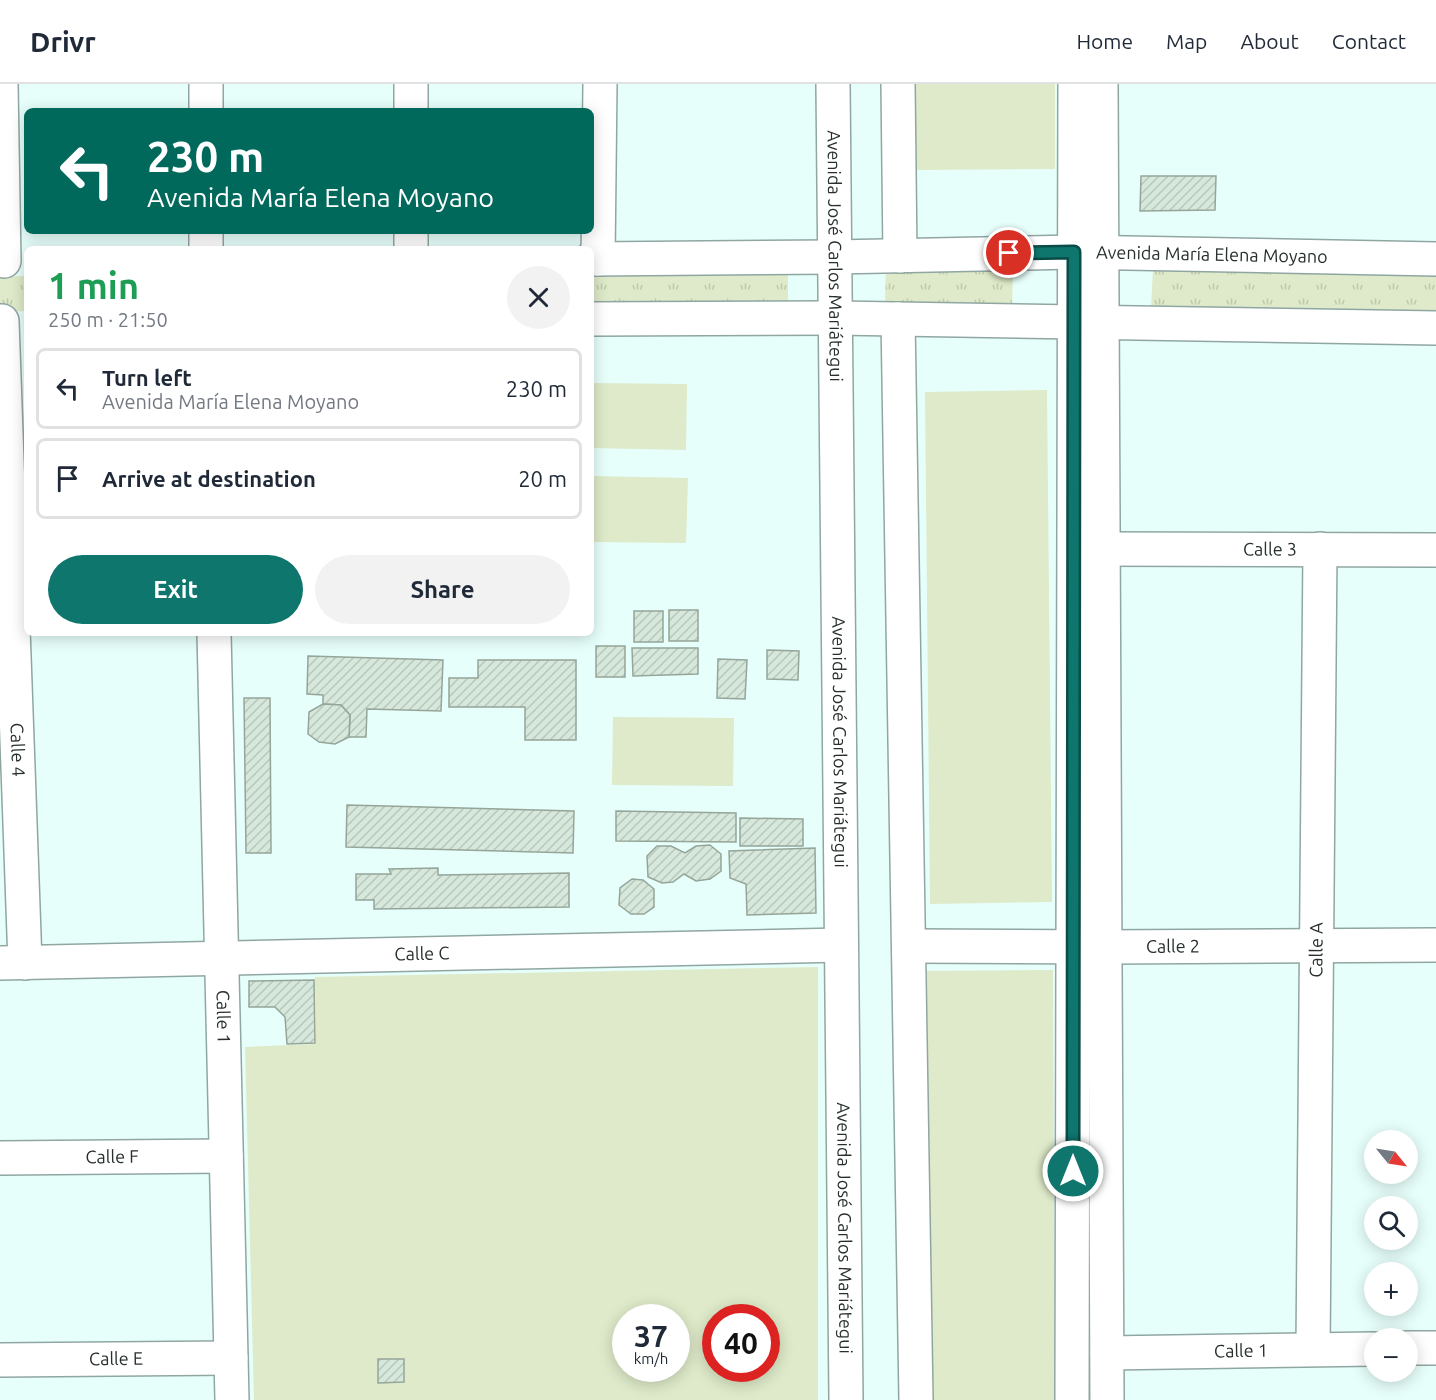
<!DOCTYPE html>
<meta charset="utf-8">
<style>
:root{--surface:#fff;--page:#f2f2f3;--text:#1f2937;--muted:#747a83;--line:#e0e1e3;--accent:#0f766e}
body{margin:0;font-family:Ubuntu,sans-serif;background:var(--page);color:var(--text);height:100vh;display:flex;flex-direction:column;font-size:22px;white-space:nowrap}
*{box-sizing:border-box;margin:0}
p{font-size:20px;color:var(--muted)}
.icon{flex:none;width:33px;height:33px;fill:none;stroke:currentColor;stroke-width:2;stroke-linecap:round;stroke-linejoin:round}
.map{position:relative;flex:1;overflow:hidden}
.drawer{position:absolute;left:24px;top:162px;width:570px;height:390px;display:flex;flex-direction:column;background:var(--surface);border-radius:9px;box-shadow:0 3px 15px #0003}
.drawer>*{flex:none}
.banner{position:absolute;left:24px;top:24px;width:570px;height:126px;border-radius:9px;box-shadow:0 3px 15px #0003;background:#00695c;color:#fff;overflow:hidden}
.needle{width:39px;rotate:120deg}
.tools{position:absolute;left:1364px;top:1046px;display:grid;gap:12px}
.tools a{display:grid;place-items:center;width:54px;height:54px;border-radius:50%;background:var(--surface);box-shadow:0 3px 15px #0003;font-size:30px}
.speed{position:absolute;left:612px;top:1220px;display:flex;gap:12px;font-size:30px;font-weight:700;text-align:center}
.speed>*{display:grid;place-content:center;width:78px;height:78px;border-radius:50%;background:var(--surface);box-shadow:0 3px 15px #0003;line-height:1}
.speed small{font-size:15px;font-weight:400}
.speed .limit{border:9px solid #d22;background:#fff;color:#111}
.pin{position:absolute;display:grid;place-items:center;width:51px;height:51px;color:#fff;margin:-26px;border:3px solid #fff;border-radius:50%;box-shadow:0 2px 6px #0007}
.me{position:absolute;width:66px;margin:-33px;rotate:0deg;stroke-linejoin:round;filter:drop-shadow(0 0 4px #0008)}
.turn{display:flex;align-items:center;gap:21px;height:126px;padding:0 24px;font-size:27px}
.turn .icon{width:78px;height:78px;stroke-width:2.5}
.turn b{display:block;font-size:42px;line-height:51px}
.round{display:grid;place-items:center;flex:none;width:63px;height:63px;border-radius:32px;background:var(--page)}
.headline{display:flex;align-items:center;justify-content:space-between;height:102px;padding:0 24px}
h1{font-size:36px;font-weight:700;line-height:45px;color:#1e9e55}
.primary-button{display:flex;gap:12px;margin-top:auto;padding:12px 24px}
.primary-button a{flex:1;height:69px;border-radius:36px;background:var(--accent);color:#fff;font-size:24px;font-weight:700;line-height:69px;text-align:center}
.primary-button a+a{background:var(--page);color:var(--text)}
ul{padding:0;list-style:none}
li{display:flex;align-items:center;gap:18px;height:81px;margin:0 12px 9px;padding:0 12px;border:3px solid var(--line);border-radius:9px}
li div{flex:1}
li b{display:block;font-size:22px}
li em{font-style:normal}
header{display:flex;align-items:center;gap:36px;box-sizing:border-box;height:84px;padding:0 30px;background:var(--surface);border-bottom:2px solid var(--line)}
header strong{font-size:28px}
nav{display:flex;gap:33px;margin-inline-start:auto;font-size:21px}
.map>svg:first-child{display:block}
</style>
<header>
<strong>Drivr</strong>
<nav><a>Home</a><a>Map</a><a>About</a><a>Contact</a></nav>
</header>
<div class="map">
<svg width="1436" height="1316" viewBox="0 0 1436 1316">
<defs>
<pattern id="grass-tufts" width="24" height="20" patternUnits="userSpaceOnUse" patternTransform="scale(1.5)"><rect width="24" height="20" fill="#deeac9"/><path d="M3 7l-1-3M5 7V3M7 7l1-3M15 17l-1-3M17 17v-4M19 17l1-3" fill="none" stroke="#bec9ad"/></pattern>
<pattern id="building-hatch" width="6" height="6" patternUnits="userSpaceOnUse" patternTransform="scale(1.5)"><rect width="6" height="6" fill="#d6e8db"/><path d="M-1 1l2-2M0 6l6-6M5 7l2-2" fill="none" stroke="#b8c7bc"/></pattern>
</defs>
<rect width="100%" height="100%" fill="#e7fffb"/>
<!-- grass -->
<g fill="url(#grass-tufts)">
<polygon points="886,181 1013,183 1012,223 885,222"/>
<polygon points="788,184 788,220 591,221 591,186"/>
<polygon points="1153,184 1436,187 1436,227 1151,225"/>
<polygon points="0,192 27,192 27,227 0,228"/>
</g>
<!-- green -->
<g fill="#deeac9" fill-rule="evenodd">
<polygon points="912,0 1055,0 1055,85 912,86"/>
<polygon points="591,299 687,300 686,366 591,364"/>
<polygon points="1047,306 1052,818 930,820 925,308"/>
<polygon points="591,392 688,394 686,459 591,458"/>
<polygon points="613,633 734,634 733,702 612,701"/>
<path d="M818,883V1316H254L245,963L316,960L315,893ZM626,1233H676V1284H626ZM716,1233H766V1284H716Z"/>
<polygon points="1053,886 1055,1316 922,1316 920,887"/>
</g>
<!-- building -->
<g fill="url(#building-hatch)" stroke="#95a599" stroke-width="1.5">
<polygon points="1141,92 1216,92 1215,126 1140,127"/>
<rect x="669" y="526" width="29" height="31"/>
<rect x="634" y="527" width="29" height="31"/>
<rect x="596" y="562" width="29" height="31"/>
<polygon points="632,564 698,564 698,590 633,592"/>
<polygon points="767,566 799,567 798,596 767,595"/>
<polygon points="308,572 443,576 441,627 367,625 366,653 349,653 350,631 341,621 323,620 323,611 307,610"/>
<polygon points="718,575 747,576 745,615 717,614"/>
<polygon points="478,576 576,576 576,656 525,656 525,623 449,623 449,594 478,594"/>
<polygon points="244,614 270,614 271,769 246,769"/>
<polygon points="323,620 341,621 350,631 349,653 335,660 319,658 308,650 309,628"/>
<polygon points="347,721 574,727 573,769 346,763"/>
<polygon points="616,727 736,729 736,758 616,757"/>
<polygon points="740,734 803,735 803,762 740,762"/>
<polygon points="710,761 721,770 721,787 710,795 696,797 684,790 673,798 662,799 648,793 647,772 657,762 671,762 685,769 696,762"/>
<polygon points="815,764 816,829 747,831 746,800 730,794 729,767"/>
<polygon points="438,784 438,791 569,789 569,823 374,825 374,816 356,816 356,790 391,790 389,785"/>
<polygon points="632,795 643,796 654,805 654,823 644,830 631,830 619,821 620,804"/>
<polygon points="314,896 315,959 287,960 285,933 275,923 249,923 249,897"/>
<polygon points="378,1275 404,1275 404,1298 378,1299"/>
</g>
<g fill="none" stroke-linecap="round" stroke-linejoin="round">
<defs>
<g id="minor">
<polyline points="1,0 4,177"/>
<polyline points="411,0 411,27"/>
<path id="s1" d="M833,0L846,1316"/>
<polyline points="898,0 900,172"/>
<polyline points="1101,0 1107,1316"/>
<polyline points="206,27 206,0"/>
<polyline points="206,165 206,147"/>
<polyline points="411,165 411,147"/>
<path id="s2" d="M591,175L835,173L1074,168L1436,175"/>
<polyline points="598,175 600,0"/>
<polyline points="591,235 836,234 1436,244"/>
<polyline points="898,235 916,1316"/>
<path id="s3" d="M2,237L25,879"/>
<path id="s4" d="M1104,465L1436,466"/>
<path id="s5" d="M214,549L232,1316"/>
<path id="s6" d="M909,862L1105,863L1436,861"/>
<path id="s7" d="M0,879L841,861"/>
<path id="s8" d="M0,1074L226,1072"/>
<polyline points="1407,1264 1436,1264"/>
<path id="s9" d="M1313,1265L1320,465"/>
<path id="s10" d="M1107,1269L1374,1265"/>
<path id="s11" d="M0,1276L231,1274"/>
<polyline points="1072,1316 1075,0"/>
</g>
</defs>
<!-- minor casing -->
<use href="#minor" stroke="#90a6a2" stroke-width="36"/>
<!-- minor -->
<use href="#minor" stroke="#fff" stroke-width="33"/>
</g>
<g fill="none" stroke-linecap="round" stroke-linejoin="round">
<defs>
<polyline id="route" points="1009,169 1074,168 1073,1087"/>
</defs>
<!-- route casing -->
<use href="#route" stroke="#0a4d48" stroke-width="15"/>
<!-- route -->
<use href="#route" stroke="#0f766e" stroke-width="10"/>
</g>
<g text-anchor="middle" stroke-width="6" stroke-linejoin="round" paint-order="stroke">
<!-- street labels -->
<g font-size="18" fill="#27302e" stroke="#e7fffb">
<text dy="6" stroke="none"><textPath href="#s2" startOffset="621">Avenida María Elena Moyano</textPath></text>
<text dy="6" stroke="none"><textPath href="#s1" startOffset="172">Avenida José Carlos Mariátegui</textPath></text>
<text dy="6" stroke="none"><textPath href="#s4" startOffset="166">Calle 3</textPath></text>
<text dy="6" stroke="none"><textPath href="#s1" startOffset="658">Avenida José Carlos Mariátegui</textPath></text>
<text dy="6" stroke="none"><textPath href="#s3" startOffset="429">Calle 4</textPath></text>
<text dy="6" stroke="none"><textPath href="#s6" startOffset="264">Calle 2</textPath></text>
<text dy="6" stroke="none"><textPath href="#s9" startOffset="399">Calle A</textPath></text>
<text dy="6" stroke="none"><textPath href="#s7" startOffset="422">Calle C</textPath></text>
<text dy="6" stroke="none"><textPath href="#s5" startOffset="384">Calle 1</textPath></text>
<text dy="6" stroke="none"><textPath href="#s8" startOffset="112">Calle F</textPath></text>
<text dy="6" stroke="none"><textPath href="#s1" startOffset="1144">Avenida José Carlos Mariátegui</textPath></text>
<text dy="6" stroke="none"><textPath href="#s10" startOffset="134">Calle 1</textPath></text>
<text dy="6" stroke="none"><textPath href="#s11" startOffset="116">Calle E</textPath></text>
</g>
</g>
</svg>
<div class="tools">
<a><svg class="needle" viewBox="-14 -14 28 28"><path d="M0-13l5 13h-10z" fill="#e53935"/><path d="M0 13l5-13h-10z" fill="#747a83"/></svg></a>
<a><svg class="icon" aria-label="search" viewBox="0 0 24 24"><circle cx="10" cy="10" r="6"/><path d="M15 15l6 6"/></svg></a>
<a>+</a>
<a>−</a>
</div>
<div class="speed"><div>37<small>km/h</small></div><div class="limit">40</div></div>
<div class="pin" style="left:1009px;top:169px;background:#d93025"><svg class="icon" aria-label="arrive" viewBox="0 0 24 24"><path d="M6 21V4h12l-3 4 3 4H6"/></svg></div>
<svg class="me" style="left:1073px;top:1087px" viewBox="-20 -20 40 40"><circle r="17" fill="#0f766e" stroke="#fff" stroke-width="3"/><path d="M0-11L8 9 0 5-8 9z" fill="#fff"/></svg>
<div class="banner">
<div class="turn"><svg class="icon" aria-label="left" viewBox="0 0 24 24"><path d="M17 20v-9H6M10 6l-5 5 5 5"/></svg><div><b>230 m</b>Avenida María Elena Moyano</div></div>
</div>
<section class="drawer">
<div class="headline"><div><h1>1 min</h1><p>250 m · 21:50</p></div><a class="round"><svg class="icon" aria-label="close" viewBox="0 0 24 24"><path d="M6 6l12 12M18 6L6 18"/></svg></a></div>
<ul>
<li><svg class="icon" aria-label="left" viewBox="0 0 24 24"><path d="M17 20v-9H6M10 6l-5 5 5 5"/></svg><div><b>Turn left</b><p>Avenida María Elena Moyano</p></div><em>230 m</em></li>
<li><svg class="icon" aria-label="arrive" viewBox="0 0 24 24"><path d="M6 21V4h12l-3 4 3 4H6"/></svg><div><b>Arrive at destination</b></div><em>20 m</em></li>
</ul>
<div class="primary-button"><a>Exit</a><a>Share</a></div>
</section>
</div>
